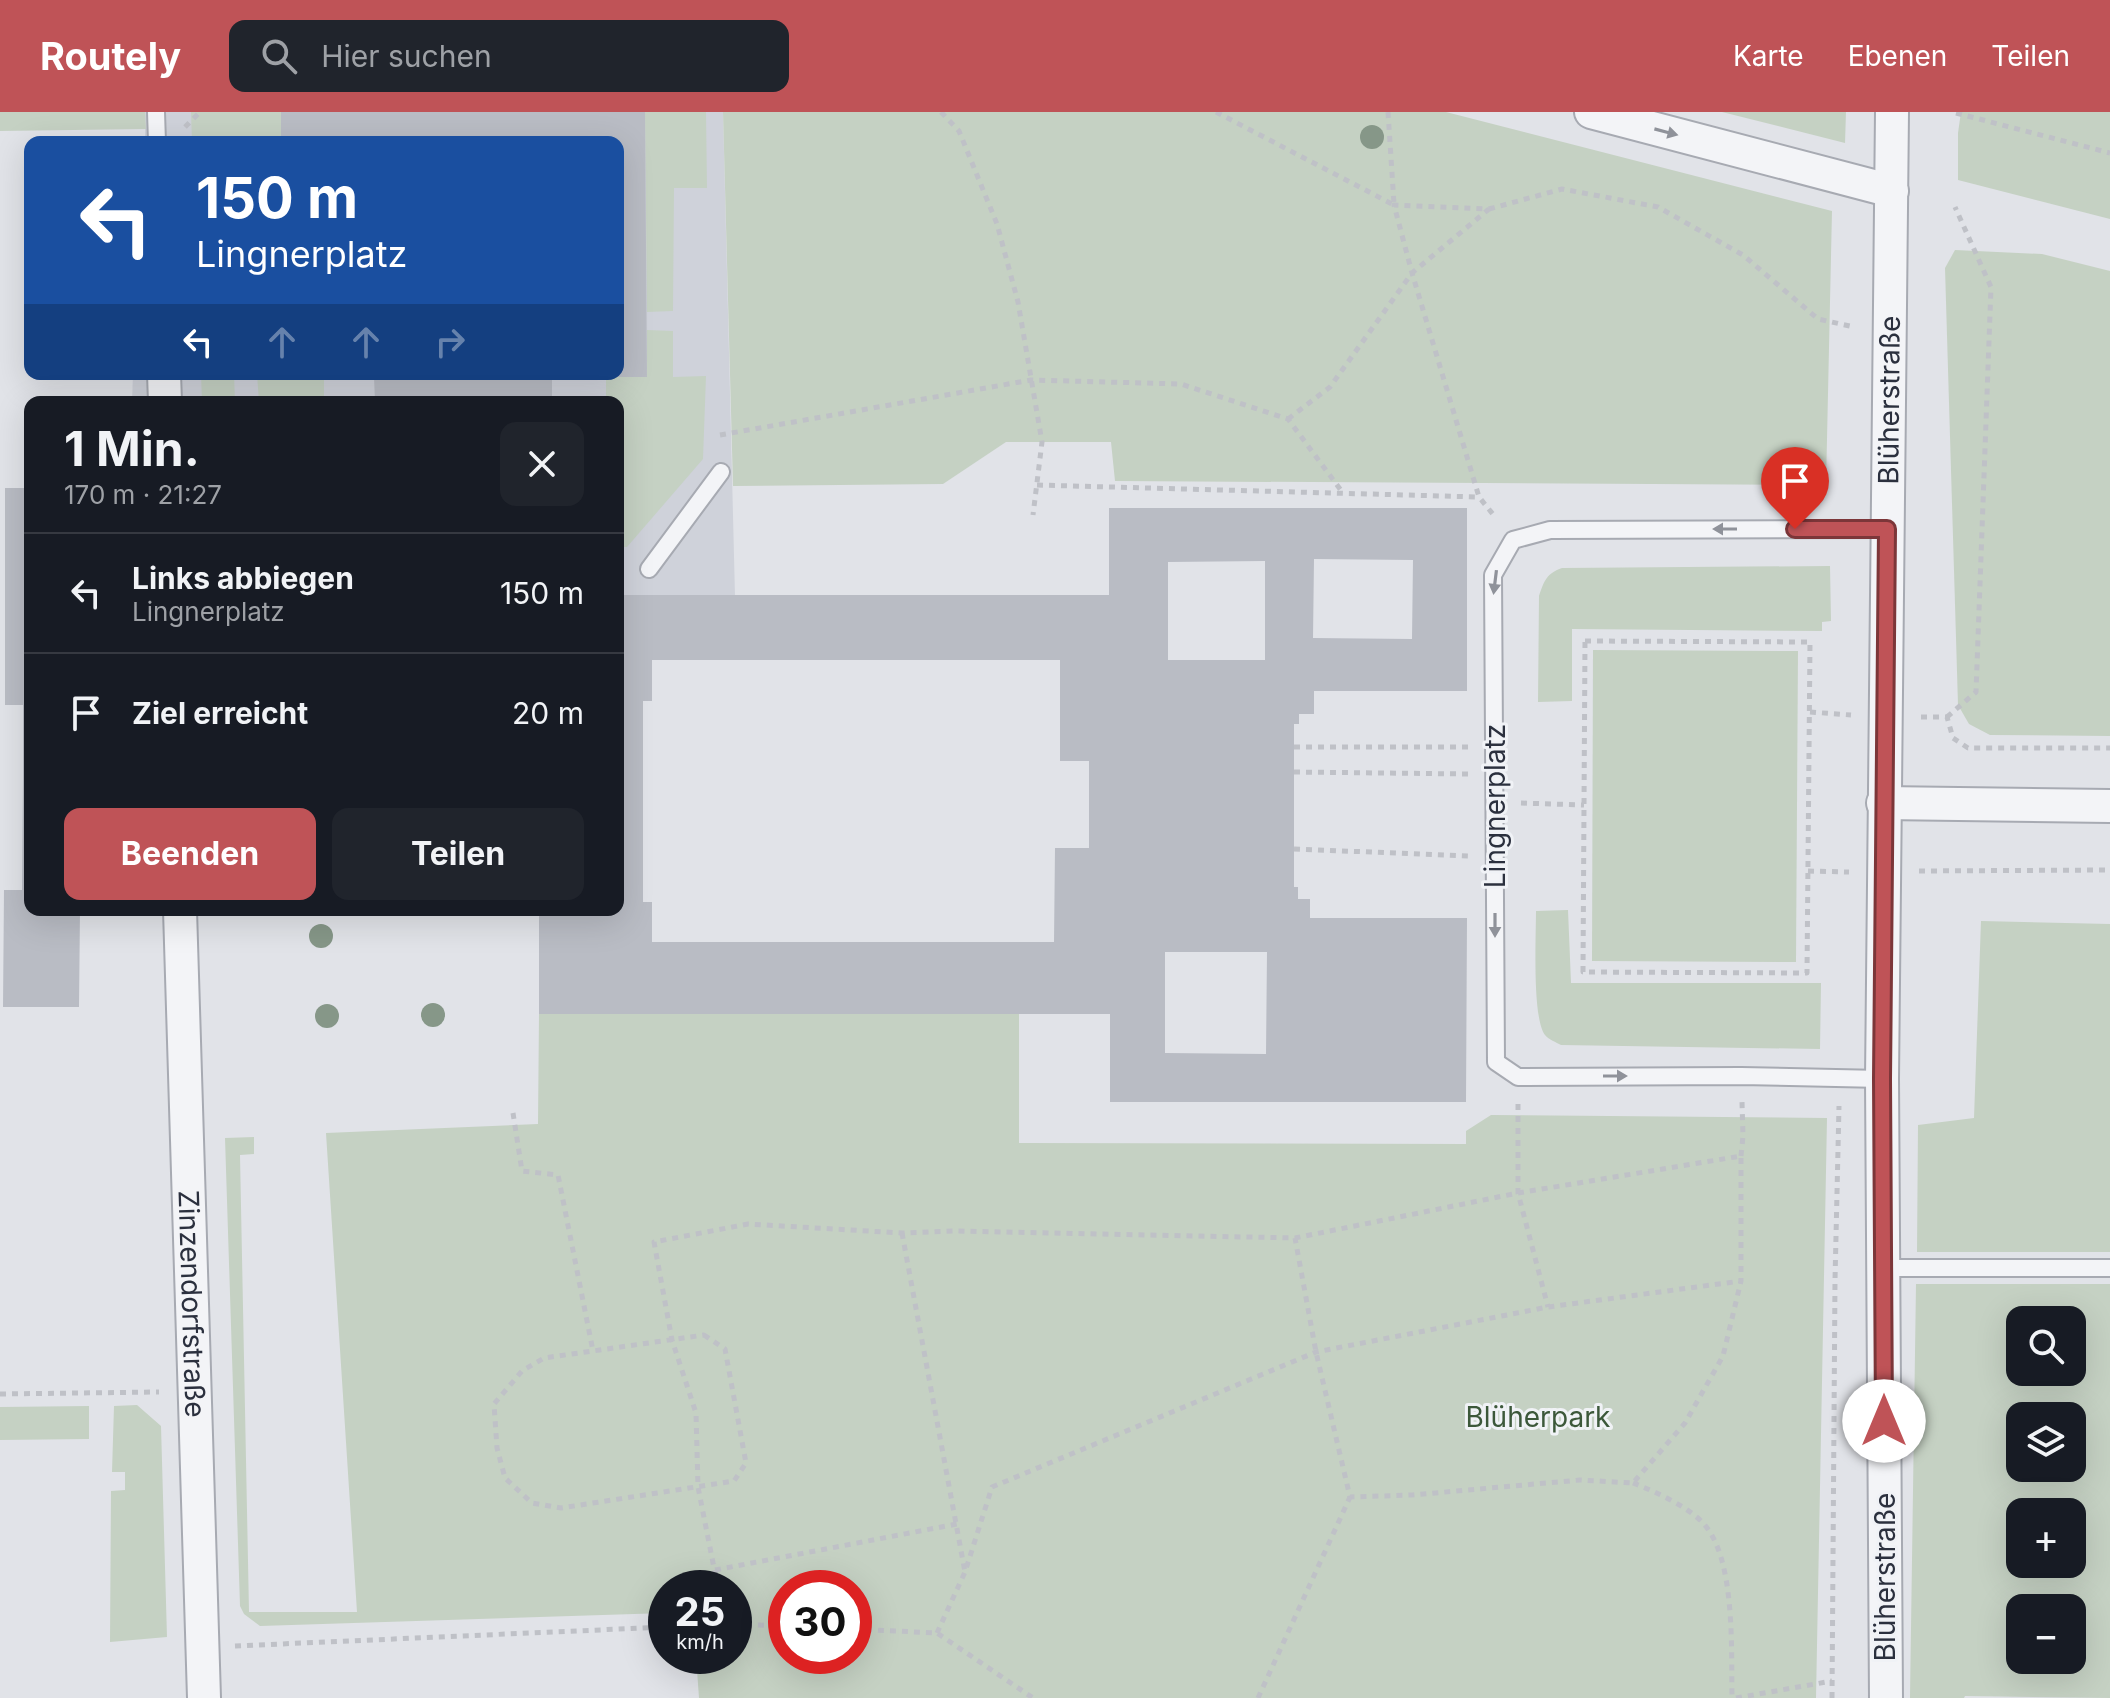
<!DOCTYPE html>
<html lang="de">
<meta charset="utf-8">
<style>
:root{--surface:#171b24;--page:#20242c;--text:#f1f3f6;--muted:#9ea1a6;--line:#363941;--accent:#bf5357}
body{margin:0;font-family:Inter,sans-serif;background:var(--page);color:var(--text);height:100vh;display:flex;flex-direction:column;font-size:30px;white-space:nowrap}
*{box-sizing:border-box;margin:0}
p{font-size:26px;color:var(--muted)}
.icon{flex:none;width:44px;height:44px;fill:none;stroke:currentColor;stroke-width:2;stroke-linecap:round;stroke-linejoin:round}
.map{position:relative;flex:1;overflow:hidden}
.sheet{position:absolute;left:24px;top:284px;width:600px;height:520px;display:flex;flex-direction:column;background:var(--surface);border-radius:16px;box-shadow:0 8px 32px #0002}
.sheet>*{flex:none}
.hud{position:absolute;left:24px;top:24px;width:600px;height:244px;border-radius:16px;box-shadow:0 8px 32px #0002;background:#1a4fa0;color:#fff;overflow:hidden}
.controls{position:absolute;left:2006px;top:1194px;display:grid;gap:16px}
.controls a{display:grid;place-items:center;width:80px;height:80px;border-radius:16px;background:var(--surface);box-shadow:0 8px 32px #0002;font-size:40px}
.speed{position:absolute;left:648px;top:1458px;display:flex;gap:16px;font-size:40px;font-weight:700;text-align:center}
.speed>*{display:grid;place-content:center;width:104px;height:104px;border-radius:50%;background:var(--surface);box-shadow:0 8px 32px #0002;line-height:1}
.speed small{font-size:20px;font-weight:400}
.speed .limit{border:12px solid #d22;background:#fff;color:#111}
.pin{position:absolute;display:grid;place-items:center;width:68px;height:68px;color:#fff;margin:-82px -34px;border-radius:50% 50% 50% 0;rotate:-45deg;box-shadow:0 0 8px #0007}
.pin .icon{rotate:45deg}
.me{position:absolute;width:88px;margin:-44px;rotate:0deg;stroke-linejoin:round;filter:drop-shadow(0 0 6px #0008)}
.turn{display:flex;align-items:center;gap:28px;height:168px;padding:0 40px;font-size:36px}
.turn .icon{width:104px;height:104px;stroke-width:2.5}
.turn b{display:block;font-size:56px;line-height:68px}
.lanes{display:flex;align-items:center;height:76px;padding:0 40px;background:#0003;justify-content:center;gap:40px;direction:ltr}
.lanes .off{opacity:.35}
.round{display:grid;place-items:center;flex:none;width:84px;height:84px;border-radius:16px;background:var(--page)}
.summary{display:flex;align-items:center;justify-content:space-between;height:136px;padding:0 40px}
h1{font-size:48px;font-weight:700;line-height:60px}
.cta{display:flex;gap:16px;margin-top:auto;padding:16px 40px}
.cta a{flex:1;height:92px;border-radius:16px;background:var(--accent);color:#fff;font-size:32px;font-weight:700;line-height:92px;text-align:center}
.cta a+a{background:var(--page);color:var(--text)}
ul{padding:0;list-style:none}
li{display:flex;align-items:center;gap:24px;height:120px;padding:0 40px;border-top:2px solid var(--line)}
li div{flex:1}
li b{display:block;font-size:30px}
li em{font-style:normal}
header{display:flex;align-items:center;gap:48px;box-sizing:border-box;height:112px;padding:0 40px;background:var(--accent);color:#fff}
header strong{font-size:38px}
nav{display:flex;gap:44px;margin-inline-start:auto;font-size:28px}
.search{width:560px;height:72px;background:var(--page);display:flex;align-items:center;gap:20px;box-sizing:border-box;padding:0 28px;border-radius:16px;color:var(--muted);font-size:30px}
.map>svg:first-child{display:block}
</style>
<header>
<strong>Routely</strong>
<div class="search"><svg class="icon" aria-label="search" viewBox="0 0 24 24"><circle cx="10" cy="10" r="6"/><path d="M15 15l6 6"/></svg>Hier suchen</div>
<nav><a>Karte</a><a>Ebenen</a><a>Teilen</a></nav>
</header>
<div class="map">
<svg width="2110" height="1586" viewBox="0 0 2110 1586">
<rect width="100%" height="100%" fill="#e1e3e8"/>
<!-- built -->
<polygon fill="#cfd2da" points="145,0 723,0 735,484 618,483 618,290 132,290 133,262 618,262 618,30 145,30"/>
<!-- green -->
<g fill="#c5d1c3" fill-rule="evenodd">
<polygon points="0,0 145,0 146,17 0,19"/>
<polygon points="191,0 281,0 281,30 192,30"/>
<polygon points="645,0 706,0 707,76 674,76 673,199 647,200"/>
<polygon points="723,0 1446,0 1832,99 1826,373 1115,369 1111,330 1006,330 943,372 733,374"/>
<polygon points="1722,0 1846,0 1845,31"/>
<polygon points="1961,0 2110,0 2110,107 1958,68 1958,21"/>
<polygon points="1955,138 2042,142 2110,159 2110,624 1990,623 1969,612 1958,593 1945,156"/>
<polygon points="647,218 673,219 673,265 706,264 703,347 627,435 618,435 618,290 606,290 606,265 647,265"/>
<polygon points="201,262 234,262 235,290 202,290"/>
<polygon points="257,262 324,264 324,290 259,290"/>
<path d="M1830,454L1831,509L1822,510V519L1572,517V589L1538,590L1539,484C1544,469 1547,461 1562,456Z"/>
<polygon points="1593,538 1798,539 1796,850 1592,849"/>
<path d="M1568,798L1571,871H1821L1820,937L1561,933C1556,930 1549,928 1545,923C1532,906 1536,824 1536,799Z"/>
<polygon points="1981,809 2110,812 2110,1140 1917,1140 1918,1013 1974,1006"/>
<path d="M539,902H1019V1031L1466,1032V1019L1491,1003L1827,1006L1816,1586H699L696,1544H734V1476H666V1501L260,1514L244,1502L240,1494L225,1026L254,1025V1042L240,1043L249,1500H357L326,1021L538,1012ZM786,1476H854V1544H786Z"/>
<path d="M1916,1172H2110V1586L1965,1584L1964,1586H1910ZM2020,1208H2072V1260H2020ZM2020,1304H2072V1356H2020ZM2020,1400H2072V1452H2020ZM2020,1496H2072V1548H2020Z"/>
<polygon points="137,1293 161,1314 167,1525 110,1530 111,1379 125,1378 125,1360 112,1360 114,1294"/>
<polygon points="89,1294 89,1327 0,1328 0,1295"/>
</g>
<!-- building -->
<g fill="#b9bcc4" fill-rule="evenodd">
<polygon points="281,0 645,0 647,265 586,265 586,262 618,262 618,30 281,30"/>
<polygon points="361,262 552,262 552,290 375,290 374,265 361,265"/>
<polygon points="5,376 30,376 30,798 80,798 79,895 3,895 4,778 22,778 23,666 23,593 5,593"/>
<path d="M1109,396H1467V579H1314V602H1299V612H1294V775H1298V787H1310V806H1467L1466,990H1110V902H539V798H618V483H1109ZM1314,447L1413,448L1412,527L1313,526ZM1265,449V548H1168V450ZM652,548H1060V649H1089V736H1055L1054,830H652V790H643V589H652ZM1165,840H1267L1266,942L1165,941Z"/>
</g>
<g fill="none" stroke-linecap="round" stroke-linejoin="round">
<defs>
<g id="service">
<polyline points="156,0 157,30"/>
<polyline points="649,457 721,360"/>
<polyline points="1882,967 1741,964 1518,965 1496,950 1493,463 1513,428 1550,418 1887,417"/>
<polyline points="1883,1156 2110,1156"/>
</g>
<g id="minor">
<polyline points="1591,0 1892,79"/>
<polyline points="164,262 165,290"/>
<polyline points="1883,691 2110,694"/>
<path id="s1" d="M180,798L204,1586"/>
<path id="s2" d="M1886,1586L1882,967L1892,0"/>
</g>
</defs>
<!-- service casing -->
<use href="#service" stroke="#a7aab2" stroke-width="20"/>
<!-- minor casing -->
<use href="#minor" stroke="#a7aab2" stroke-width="36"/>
<!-- path -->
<g stroke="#bfc1c7" stroke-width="5" stroke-dasharray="6 6" stroke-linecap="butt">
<polyline points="941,0 959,19 997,112 1018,190 1042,330 1033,403"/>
<polyline points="1216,0 1394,93"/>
<polyline points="1388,0 1394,92"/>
<polyline points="1956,1 2110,41"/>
<polyline points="185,15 200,0"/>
<polyline points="1489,97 1562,77 1658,95 1743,143 1818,207 1854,215"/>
<polyline points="1288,307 1330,275 1412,161 1489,97 1394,93 1412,161 1479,385 1496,406"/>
<polyline points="720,323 1031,268 1181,272 1288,307 1343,381"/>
<polyline points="1037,373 1479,385"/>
<polygon points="1585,529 1810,530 1807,861 1583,860"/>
<polyline points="1810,600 1851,603"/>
<polyline points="1921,605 1947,605 1953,626 1968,636 2110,636"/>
<polyline points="1947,605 1976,580 1991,175 1955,95"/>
<polyline points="1294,635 1469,635"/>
<polyline points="1294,660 1469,662"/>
<polyline points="1521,691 1584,693"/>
<polyline points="1294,737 1470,744"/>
<polyline points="1808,759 1849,760"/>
<polyline points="1919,759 2110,758"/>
<polyline points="1518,992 1518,1081 1548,1195"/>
<polyline points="513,1001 522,1059 558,1063 593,1239"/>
<polyline points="1741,1044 1743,1024 1742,990"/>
<polyline points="902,1121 965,1460"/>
<polygon points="704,1223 725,1237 746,1351 734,1369 561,1396 532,1391 505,1366 497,1336 494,1292 522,1259 544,1246"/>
<polyline points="0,1282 159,1280"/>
<path d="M1633,1371C1654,1379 1687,1394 1703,1411C1736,1446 1731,1539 1732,1586"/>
<polyline points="715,1458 957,1412"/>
<polyline points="718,1476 698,1375 696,1301 672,1228 654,1130 748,1112 902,1121 955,1119 1295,1126 1518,1081 1741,1044 1741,1169 1723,1244 1685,1311 1633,1371 1580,1368 1412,1383 1350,1385 1316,1240 1295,1126"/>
<polyline points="734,1512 786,1514"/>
<polyline points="854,1517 937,1521 1033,1586"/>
<polyline points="937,1521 965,1460 992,1375 1316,1240 1548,1195 1741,1169"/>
<polyline points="235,1534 666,1515"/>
<polyline points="1258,1586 1350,1385"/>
<polyline points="1736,1586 1832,1569"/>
<polyline points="1832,1586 1835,1168 1839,994"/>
</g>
<!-- service -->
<use href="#service" stroke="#f3f4f7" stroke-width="16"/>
<!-- minor -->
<use href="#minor" stroke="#f3f4f7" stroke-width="32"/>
</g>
<!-- trees -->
<g fill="#869788">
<circle cx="1372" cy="25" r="12"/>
<circle cx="321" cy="824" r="12"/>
<circle cx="433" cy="903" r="12"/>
<circle cx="327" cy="904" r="12"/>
</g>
<!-- one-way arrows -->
<defs><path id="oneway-solid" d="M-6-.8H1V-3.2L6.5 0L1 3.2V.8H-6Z" transform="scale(2)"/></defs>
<g fill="#8f929a">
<use href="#oneway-solid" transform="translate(1666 20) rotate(15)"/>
<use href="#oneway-solid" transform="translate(1725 417) rotate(180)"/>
<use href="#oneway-solid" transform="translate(1495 470) rotate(97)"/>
<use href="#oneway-solid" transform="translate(1495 813) rotate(90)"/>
<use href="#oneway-solid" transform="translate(1615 964)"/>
</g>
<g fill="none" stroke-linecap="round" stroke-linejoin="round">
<defs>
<polyline id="route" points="1795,417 1887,417 1882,967 1884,1309"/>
</defs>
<!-- route casing -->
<use href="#route" stroke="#7c3639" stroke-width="20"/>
<!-- route -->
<use href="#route" stroke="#bf5357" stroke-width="14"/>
</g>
<g text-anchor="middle" stroke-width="6" stroke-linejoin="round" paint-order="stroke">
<!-- street labels -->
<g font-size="28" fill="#2b303e" stroke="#f0f2f6">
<text dy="10" stroke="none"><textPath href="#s2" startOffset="1298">Blüherstraße</textPath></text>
<text transform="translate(1495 694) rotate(-90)" y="10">Lingnerplatz</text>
<text dy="10" stroke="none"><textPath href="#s1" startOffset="394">Zinzendorfstraße</textPath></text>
<text transform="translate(1885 1465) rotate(-90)" y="10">Blüherstraße</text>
</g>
<!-- park labels -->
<g font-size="28" fill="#3c583a" stroke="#f0f2f6">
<text x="1538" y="1315">Blüherpark</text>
</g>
</g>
</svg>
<div class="controls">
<a><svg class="icon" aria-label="search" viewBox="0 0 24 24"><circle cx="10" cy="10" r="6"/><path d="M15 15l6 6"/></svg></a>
<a><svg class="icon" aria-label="layers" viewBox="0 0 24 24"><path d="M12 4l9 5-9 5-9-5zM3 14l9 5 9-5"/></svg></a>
<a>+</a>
<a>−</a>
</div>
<div class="speed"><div>25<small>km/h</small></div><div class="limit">30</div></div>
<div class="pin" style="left:1795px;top:417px;background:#d93025"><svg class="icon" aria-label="arrive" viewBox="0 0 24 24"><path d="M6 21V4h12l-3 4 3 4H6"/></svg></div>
<svg class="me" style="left:1884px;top:1309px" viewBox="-20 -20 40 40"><circle r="19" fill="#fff"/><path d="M0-13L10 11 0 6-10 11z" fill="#bf5357"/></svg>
<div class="hud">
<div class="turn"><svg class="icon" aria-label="left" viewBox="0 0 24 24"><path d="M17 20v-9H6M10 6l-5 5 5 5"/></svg><div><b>150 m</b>Lingnerplatz</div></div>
<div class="lanes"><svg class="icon" aria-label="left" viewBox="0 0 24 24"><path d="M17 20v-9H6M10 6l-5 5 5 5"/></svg><svg class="icon off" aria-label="ahead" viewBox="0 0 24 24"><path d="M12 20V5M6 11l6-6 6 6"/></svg><svg class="icon off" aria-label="ahead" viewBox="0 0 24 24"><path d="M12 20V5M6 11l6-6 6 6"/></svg><svg class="icon off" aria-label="right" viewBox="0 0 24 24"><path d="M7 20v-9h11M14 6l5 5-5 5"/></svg></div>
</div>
<section class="sheet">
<div class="summary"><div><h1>1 Min.</h1><p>170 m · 21:27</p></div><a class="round"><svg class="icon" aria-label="close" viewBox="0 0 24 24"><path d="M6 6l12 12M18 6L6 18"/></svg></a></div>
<ul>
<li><svg class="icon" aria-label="left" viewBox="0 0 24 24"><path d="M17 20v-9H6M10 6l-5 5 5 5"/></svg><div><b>Links abbiegen</b><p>Lingnerplatz</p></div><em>150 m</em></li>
<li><svg class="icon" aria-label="arrive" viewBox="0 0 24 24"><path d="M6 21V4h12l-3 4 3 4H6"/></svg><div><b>Ziel erreicht</b></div><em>20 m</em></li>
</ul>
<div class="cta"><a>Beenden</a><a>Teilen</a></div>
</section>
</div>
